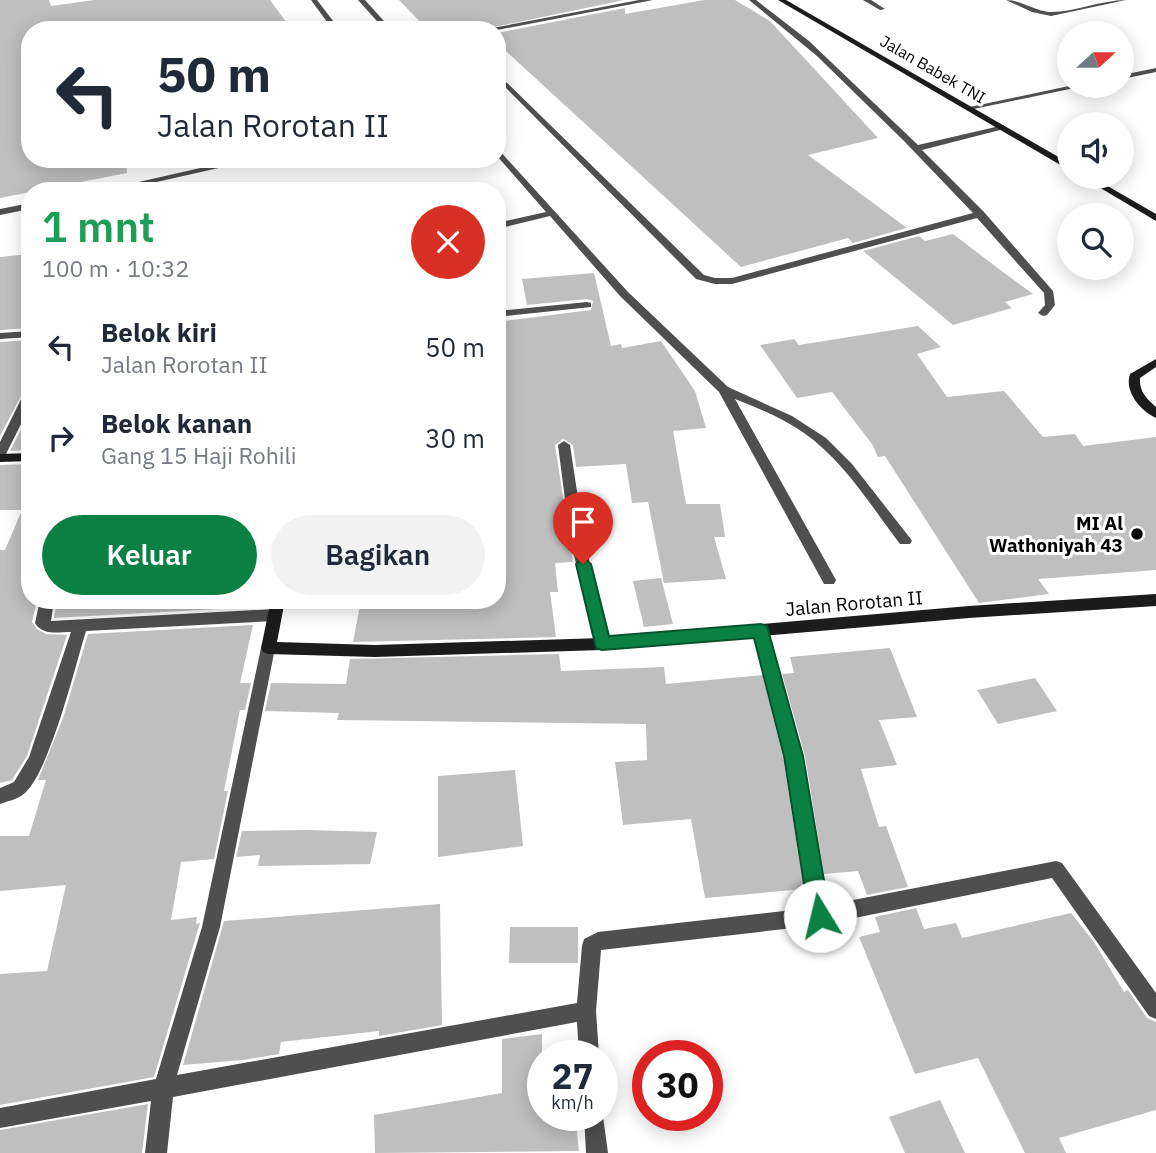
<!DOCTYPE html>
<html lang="id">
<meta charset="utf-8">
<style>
:root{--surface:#fff;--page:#f2f2f3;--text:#1f2937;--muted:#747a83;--accent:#0b8043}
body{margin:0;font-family:"IBM Plex Sans",sans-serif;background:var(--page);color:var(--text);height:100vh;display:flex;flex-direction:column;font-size:26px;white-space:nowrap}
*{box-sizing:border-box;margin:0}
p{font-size:23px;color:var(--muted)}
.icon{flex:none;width:38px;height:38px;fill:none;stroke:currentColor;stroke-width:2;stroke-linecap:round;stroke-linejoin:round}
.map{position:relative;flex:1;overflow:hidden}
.details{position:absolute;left:21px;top:182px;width:485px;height:427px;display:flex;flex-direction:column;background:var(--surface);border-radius:28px;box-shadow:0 4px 18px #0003}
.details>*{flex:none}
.hud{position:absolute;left:21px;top:21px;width:485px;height:147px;border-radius:28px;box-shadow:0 4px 18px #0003;background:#fff;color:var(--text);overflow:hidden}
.needle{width:46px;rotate:69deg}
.fabs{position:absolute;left:1057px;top:21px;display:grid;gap:14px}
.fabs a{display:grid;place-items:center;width:77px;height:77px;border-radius:50%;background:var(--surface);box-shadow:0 4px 18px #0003;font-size:35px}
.speed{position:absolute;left:527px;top:1040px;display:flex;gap:14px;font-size:35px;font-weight:700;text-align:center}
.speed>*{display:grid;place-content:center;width:91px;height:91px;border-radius:50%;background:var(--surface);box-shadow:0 4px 18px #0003;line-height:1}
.speed small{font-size:18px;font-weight:400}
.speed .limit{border:10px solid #d22;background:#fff;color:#111}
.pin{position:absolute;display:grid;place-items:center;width:60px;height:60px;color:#fff;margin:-72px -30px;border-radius:50% 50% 50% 0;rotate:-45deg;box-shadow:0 0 7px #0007}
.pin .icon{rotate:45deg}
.me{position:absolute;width:77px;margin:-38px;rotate:351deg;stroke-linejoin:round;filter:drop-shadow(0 0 5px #0008)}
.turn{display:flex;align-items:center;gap:24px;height:147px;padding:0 21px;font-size:32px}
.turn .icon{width:91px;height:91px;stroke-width:2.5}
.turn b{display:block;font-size:49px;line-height:60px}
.round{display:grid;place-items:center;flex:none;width:74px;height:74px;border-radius:37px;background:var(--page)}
.head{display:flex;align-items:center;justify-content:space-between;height:119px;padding:0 21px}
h1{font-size:42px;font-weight:600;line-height:52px;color:#1e9e55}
.cta{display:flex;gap:14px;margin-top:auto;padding:14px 21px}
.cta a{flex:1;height:80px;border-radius:42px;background:var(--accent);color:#fff;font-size:28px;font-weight:600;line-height:80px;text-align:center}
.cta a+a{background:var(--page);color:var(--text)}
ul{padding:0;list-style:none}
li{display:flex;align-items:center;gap:21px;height:91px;padding:0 21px}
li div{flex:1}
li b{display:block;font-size:26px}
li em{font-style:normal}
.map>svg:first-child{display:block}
</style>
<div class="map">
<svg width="1156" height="1153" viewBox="0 0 1156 1153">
<rect width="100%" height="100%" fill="#fff"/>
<!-- building -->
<g fill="#bfbfbf">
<polygon points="0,0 49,0 51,6 94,0 270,0 292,30 30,30 30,159 126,159 127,173 0,198"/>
<polygon points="399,0 624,0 480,30 428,30"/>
<polygon points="704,0 735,0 770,21 878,138 808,155 907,228 853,243 848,238 741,267 497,43 497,33 625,8 625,14"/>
<polygon points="953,234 1003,272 1033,294 1005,302 1012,308 953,325 863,251 919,236 925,241"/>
<polygon points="30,254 30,328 0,330 0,257"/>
<polygon points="594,273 611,346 621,344 622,348 661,341 695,391 706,428 673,431 686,504 720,504 725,537 714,537 726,579 664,583 648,502 632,503 626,464 576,467 573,445 563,439 555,445 573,562 555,563 558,592 550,592 556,637 353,642 361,600 497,600 497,486 505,486 497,387 497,322 591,310 593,301 587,299 527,305 522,279"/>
<polygon points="918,326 941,347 917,354 947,397 1004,391 1043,437 1075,434 1083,446 1156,437 1156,570 1038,579 1049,594 979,603 885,456 878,457 872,444 832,392 797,398 760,345 794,339 799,345"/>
<polygon points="30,340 30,379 0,436 0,342"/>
<polygon points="30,412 30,450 10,451"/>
<polygon points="30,464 30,600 37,600 32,622 37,629 46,634 67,635 27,756 12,780 0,783 0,550 5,550 22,510 0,510 0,465"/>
<polygon points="661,578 673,624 644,627 633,581"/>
<polygon points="57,600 102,600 100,606 172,600 258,600 257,607 54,618"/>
<polygon points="253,625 240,683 251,683 245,710 240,710 224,791 228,791 214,859 181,862 171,920 197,917 196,924 200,923 154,1077 0,1105 0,974 47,971 66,885 0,891 0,836 29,836 46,780 38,780 63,718 88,634"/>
<polygon points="890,648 917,717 879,720 897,765 861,769 879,827 886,826 908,887 867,895 858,871 824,874 805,756 782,674 794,673 790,657"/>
<polygon points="559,654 561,671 664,667 666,684 763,675 783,757 804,889 705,898 691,819 623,825 615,762 647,760 646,724 337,720 339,713 265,711 271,683 346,684 350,659"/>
<polygon points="1035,678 1057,711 998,724 977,690"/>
<polygon points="515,770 523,846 438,857 438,776"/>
<polygon points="307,830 377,832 370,864 258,866 260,855 236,857 242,831"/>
<polygon points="440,904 442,1025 379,1036 379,1031 281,1042 279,1054 243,1060 183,1065 224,921"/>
<polygon points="916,908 924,929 956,923 962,938 1071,913 1094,942 1124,992 1128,990 1147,1018 1156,1022 1156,1110 1059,1138 1066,1153 1025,1153 978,1058 915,1074 859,937 880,932 875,917"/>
<polygon points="510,927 578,927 578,963 509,963"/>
<polygon points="542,1034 542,1115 575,1115 579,1151 375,1153 374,1115 502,1093 502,1039"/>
<polygon points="940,1100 965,1153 905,1153 889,1117"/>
<polygon points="148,1104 142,1153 0,1153 0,1130"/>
</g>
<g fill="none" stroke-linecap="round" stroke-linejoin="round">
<!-- lane -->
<g fill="#4f4f4f" fill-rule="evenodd">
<polygon points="311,0 317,0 340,30 333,30"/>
<polygon points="358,0 365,0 392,30 385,30"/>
<polygon points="639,0 653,0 497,30 482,30"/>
<polygon points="749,0 756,0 809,41 918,145 1004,125 1004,129 922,150 984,212 1053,291 1055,305 1047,315 1043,316 1038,313 1045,305 1044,293 977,218 732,284 715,284 696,279 497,79 497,73 704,275 715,278 732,278 973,213 904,141 817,56"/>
<polygon points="863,0 871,0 885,9 880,10"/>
<path d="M1006,0C1021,0 1033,10 1049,12C1072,13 1101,0 1126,0L1051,16L1032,12Z"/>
<polygon points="1156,68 1156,72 1122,79 1122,75"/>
<polygon points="1069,86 1084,86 969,110 965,108"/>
<path d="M497,148L628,292L728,387L792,416L826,438L852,464L910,538L912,541L910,544H900C871,506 844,461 804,433C783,418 758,408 735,399L836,580L834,584H824L719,392L620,296L550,216L497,229V223L546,212L497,156Z"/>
<polygon points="240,159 258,159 117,191 99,191"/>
<polygon points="30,203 30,209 0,215 0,209"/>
</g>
<!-- street -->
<g fill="#4f4f4f" fill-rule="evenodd">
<polygon points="587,302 591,303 591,307 497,317 497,311"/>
<polygon points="30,331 30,337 0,339 0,333"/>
<polygon points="30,389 30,406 6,454 0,458 0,442 24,393"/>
<polygon points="564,441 570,445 584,538 609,644 607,648 597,648 595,644 570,538 558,445"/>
<path d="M40,600H54L51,621L275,609L280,611L282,615L280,619L275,621L86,631C75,667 50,770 25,793C19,799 8,801 0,804V788L14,782L29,757L71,632C58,632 43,636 35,623Z"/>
<polygon points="761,624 766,626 768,630 802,756 827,905 1056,861 1062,863 1156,993 1156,1019 1149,1016 1052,878 820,925 601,950 596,1011 599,1055 579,1055 577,1022 173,1097 167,1153 145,1153 151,1101 0,1128 0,1108 156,1079 202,927 261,648 263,644 268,642 273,644 275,648 220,927 177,1075 577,1003 582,946 584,939 598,932 810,908 786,756 754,630 756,626"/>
<polygon points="602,1109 608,1153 586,1153 584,1115 602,1115"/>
</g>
<!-- secondary -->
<g fill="#1c1c1c" fill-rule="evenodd">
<polygon points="778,0 786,0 1069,163 1069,170"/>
<polygon points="1082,177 1092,177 1156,214 1156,221"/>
<path d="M1156,359V367L1140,378C1139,392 1147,399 1156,407V418C1141,411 1124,392 1130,374Z"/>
<polygon points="30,453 30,461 0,462 0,454"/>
<polygon points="1156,594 1156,606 969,618 602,650 375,657 268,654 263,652 261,648 271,600 285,600 277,642 375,645 602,638 969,606"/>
</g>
</g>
<!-- route -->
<polygon fill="#0b8043" stroke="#07532c" stroke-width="2" points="583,558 591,564 609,636 761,624 767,626 803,756 830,916 827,923 820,926 813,923 809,916 784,756 754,638 602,650 596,648 576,564"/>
<!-- markers -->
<circle fill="#000" stroke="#fff" stroke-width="2.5" cx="1137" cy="534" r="7"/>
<g text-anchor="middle" stroke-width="6" stroke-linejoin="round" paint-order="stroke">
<!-- far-street labels -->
<g font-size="16" fill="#000" stroke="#fff">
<text transform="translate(933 69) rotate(30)" y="6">Jalan Babek TNI</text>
</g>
<!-- poi labels -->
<g font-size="19" font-weight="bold" fill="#000" stroke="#fff" text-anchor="end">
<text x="1123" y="530">MI Al<tspan x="1123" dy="22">Wathoniyah 43</tspan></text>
</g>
<!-- street labels -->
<g font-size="19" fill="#000" stroke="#fff">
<text transform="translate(854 603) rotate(-5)" y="7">Jalan Rorotan II</text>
</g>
</g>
</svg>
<div class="fabs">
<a><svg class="needle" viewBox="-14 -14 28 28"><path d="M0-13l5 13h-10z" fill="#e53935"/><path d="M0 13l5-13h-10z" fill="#747a83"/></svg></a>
<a><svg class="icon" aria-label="sound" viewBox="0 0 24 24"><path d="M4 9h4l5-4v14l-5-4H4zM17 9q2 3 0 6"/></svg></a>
<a><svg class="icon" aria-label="search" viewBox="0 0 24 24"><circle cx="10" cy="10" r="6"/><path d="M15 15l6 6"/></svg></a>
</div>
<div class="speed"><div>27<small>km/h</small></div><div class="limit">30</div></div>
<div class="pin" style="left:583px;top:564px;background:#d93025"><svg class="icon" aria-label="arrive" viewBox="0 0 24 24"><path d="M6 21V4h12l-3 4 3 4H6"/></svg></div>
<svg class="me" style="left:820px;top:916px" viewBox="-20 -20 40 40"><circle r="19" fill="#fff"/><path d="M0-13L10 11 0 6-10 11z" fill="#0b8043"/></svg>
<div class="hud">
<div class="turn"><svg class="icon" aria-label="left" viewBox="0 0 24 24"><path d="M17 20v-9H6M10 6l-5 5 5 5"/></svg><div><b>50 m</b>Jalan Rorotan II</div></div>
</div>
<section class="details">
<div class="head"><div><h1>1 mnt</h1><p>100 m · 10:32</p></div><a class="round" style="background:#d93025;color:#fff"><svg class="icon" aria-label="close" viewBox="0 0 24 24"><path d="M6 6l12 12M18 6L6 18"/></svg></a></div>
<ul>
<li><svg class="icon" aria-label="left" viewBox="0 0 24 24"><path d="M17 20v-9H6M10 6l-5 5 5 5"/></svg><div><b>Belok kiri</b><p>Jalan Rorotan II</p></div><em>50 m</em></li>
<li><svg class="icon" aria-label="right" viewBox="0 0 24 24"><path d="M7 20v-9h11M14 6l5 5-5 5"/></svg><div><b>Belok kanan</b><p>Gang 15 Haji Rohili</p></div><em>30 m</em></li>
</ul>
<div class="cta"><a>Keluar</a><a>Bagikan</a></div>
</section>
</div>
